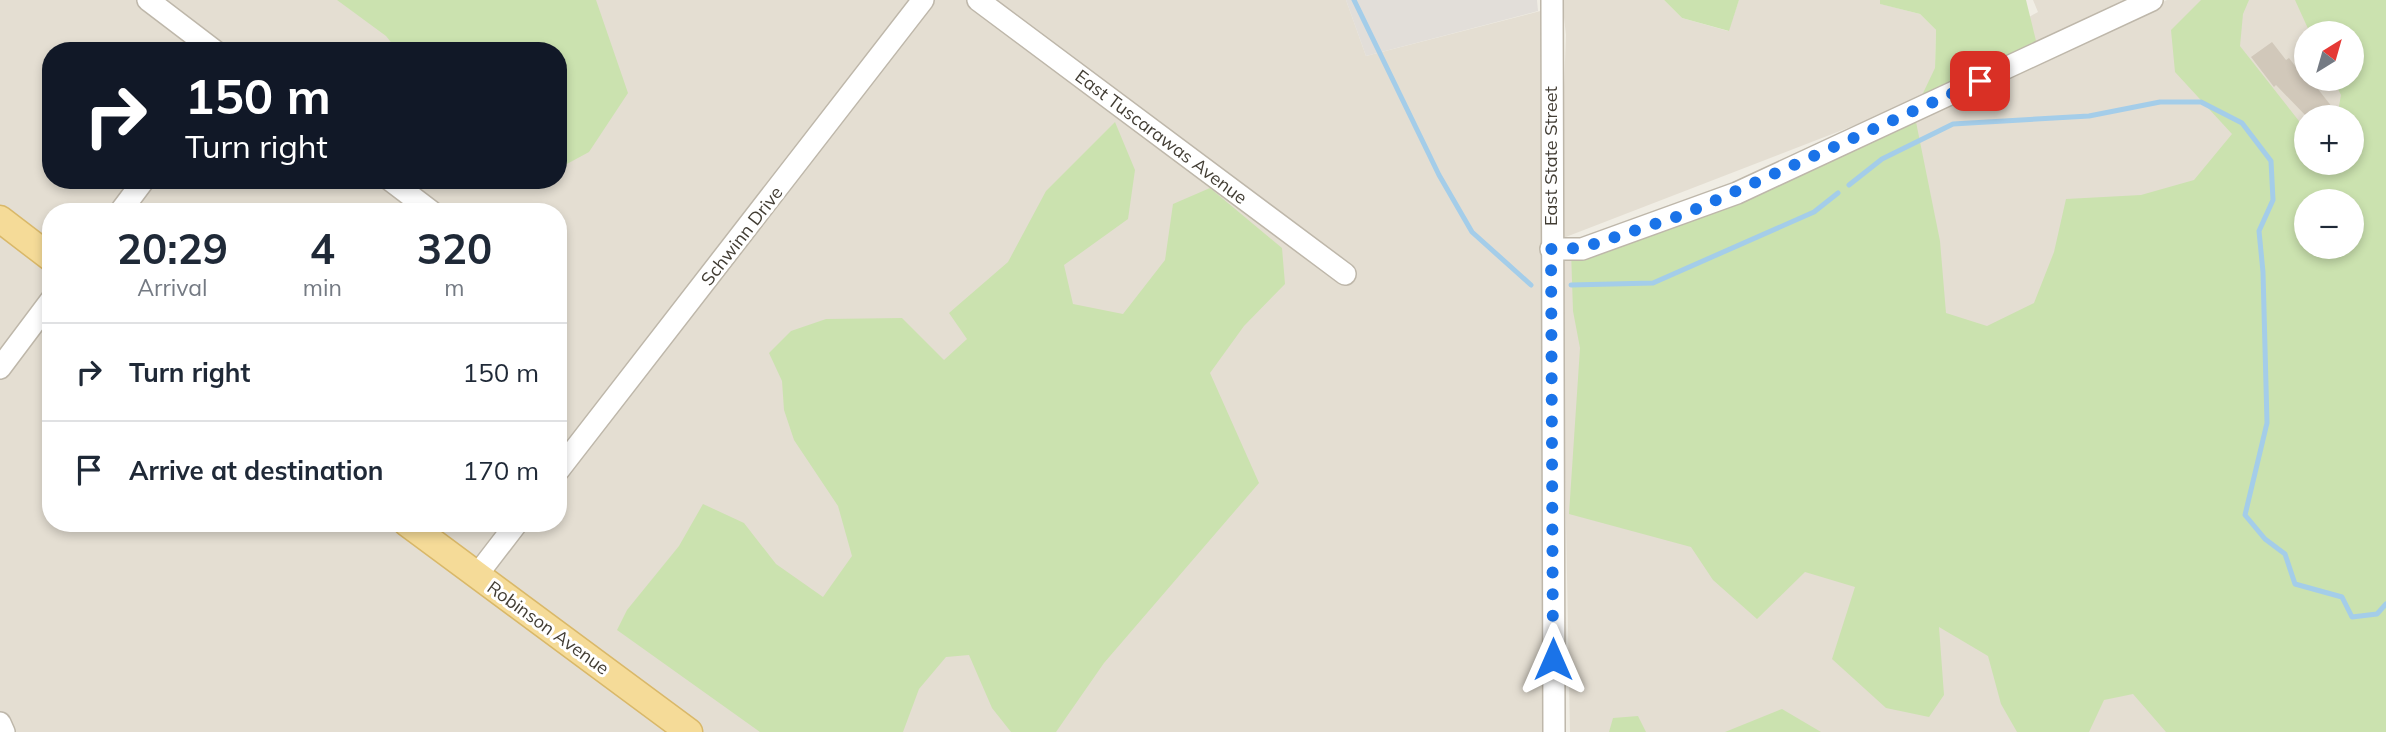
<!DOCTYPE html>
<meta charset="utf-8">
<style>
:root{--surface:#fff;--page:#f2f2f3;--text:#1f2937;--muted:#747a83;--line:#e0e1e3}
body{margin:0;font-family:Mulish,sans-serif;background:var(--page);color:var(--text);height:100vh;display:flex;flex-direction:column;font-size:26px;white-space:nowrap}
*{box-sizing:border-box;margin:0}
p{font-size:23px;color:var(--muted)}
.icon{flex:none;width:38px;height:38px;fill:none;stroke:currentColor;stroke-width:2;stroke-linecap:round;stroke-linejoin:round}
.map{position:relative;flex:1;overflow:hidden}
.sheet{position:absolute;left:42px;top:203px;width:525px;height:329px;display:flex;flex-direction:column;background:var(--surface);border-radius:28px;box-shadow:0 4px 10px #0003}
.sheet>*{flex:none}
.top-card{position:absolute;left:42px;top:42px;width:525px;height:147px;border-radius:28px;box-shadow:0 4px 10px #0003;background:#111827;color:#fff;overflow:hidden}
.needle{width:46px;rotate:37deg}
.controls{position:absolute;left:2294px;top:21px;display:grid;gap:14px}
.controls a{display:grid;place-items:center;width:70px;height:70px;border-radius:50%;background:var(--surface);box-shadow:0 4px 10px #0003;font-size:35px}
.pin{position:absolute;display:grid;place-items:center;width:60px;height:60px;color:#fff;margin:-30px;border-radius:14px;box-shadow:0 4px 10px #0006}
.me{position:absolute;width:77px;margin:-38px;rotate:0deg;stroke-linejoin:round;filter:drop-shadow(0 0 5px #0008)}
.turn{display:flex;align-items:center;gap:24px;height:147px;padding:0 28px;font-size:32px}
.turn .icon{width:91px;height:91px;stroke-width:2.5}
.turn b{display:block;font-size:49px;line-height:60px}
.eta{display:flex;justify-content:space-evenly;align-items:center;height:119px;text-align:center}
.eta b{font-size:42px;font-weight:700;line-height:49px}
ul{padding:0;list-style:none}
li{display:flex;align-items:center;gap:21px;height:98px;padding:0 28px;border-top:2px solid var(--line)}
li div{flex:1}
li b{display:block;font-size:26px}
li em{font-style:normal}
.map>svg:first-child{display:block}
</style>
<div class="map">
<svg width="2386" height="732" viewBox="0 0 2386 732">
<rect width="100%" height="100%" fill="#f0ede4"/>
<!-- residential -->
<g fill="#e4ded2" fill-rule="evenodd">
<path d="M0,0H1346L1366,56L1552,8L1554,732H0ZM51,51H558V180H51ZM51,212H558V523H51Z"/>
<polygon points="1562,0 1664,0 1682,18 1728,31 1739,0 1880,0 1881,4 1920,14 1936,30 1935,68 2038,12 2033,0 2129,0 1920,100 1558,240 1566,35"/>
<path d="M2167,0H2386V732H1570L1561,261L1632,238L1964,96ZM2306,33H2352V79H2306ZM2306,117H2352V163H2306ZM2306,201H2352V247H2306Z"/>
</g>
<!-- industrial -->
<polygon fill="#e2ded9" points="1346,0 1537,0 1538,11 1366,56"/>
<!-- green -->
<g fill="#cbe2af" fill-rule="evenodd">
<polygon points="337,0 596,0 628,93 589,152 565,165 558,161 558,51 398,51 386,36"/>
<polygon points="1664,0 1739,0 1729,31 1682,18"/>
<path d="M1880,0H2026L2039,53L1914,112L1940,241L1946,313L1987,326L2034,303L2054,252L2066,199L2141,195L2194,180L2232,134L2175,72L2171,30L2201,0H2249L2243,14L2240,46L2306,130V163H2352V117H2337L2341,95L2333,79H2352V33H2310L2295,0H2386V732H2166L2133,694L2104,700L2089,732H2017L2001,704L1988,656L1939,627L1944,695L1929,717L1886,708L1832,659L1855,587L1805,572L1757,619L1713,580L1691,547L1569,514L1580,348L1573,311L1571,250L1914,112L1935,68L1936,30L1920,14L1880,4ZM2306,201H2352V247H2306Z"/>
<polygon points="1115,122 1135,170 1128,219 1064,265 1073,304 1123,314 1165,260 1173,204 1210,188 1282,248 1285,284 1244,326 1210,373 1259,483 1104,663 1056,732 1011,732 992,708 969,655 946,657 919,689 903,732 760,732 617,630 627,610 679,546 703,504 744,523 776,564 823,597 852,556 838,506 794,440 784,410 782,381 769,353 791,331 826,319 902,318 944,360 967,339 949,313 1008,262 1046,191"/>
<polygon points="1782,709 1821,732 1725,732"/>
<polygon points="1638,716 1646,732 1609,732 1613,718"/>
</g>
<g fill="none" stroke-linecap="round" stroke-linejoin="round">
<!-- stream -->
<g stroke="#a4cde9" stroke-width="5">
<polyline points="1354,0 1439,175 1472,232 1531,285"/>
<polyline points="1849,185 1882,159 1953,124 2089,116 2160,102 2201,102 2242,123 2271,161 2273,200 2259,231 2263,272 2267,423 2245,515 2265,539 2285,554 2295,584 2342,597 2352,617 2377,614 2386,604"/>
<polyline points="1571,285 1653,283 1814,212 1838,193"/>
</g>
</g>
<!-- building -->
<polygon fill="#d1c8ba" points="2272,42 2286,60 2289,58 2305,79 2310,79 2340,117 2307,117 2276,85 2274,87 2251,57"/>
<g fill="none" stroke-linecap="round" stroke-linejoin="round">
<defs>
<g id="minor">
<polyline points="148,0 215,51"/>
<polyline points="978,0 1345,274"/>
<polyline points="1552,0 1554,732"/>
<polyline points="390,180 432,212"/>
<polyline points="120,212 144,180"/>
<polyline points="1551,249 1582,249 1737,193 2152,0"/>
<polyline points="0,368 51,300"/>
<polyline points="558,471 923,0"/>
<polyline points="477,575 517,523"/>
<polyline points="0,723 4,732"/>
</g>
<g id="major">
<polyline points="0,219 51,258"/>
<polyline points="407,523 689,732"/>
</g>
</defs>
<!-- minor casing -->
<use href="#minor" stroke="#beb7aa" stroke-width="24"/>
<!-- major casing -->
<use href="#major" stroke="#d9b869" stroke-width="29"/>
<!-- minor -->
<use href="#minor" stroke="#fff" stroke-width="21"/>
<!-- major -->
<use href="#major" stroke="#f5db98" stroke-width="26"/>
</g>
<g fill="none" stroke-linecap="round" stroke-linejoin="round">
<!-- route -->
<polyline stroke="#1a73e8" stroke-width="12" stroke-dasharray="0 21.6" points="1553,659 1551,249 1582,248 1685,214 1980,81"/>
</g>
<g text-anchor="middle" stroke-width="6" stroke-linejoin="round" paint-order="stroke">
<!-- street labels -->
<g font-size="18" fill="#423d34" stroke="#fff">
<text transform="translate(1161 137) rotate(37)" y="6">East Tuscarawas Avenue</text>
<text transform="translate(1551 156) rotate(-90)" y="6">East State Street</text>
<text transform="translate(742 236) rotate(-52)" y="6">Schwinn Drive</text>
<text transform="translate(548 628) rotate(36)" y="6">Robinson Avenue</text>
</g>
</g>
</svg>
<div class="controls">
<a><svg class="needle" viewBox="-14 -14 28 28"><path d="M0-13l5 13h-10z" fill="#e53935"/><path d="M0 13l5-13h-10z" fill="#747a83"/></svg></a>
<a>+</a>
<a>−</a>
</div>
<div class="pin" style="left:1980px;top:81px;background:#d93025"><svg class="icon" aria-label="arrive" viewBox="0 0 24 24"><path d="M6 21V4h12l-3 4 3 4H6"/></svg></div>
<svg class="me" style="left:1553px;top:659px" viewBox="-20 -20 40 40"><path d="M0-17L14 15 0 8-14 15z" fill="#1a73e8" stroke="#fff" stroke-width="4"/></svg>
<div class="top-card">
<div class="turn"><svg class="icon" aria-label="right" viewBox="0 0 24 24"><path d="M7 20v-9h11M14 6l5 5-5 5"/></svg><div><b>150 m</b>Turn right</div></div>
</div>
<section class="sheet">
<div class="eta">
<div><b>20:29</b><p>Arrival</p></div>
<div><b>4</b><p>min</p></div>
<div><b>320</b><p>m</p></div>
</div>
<ul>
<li><svg class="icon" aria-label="right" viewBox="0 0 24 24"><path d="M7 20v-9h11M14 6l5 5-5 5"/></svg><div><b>Turn right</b></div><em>150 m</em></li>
<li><svg class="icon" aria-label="arrive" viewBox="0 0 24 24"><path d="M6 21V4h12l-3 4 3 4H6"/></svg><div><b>Arrive at destination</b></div><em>170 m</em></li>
</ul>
</section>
</div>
